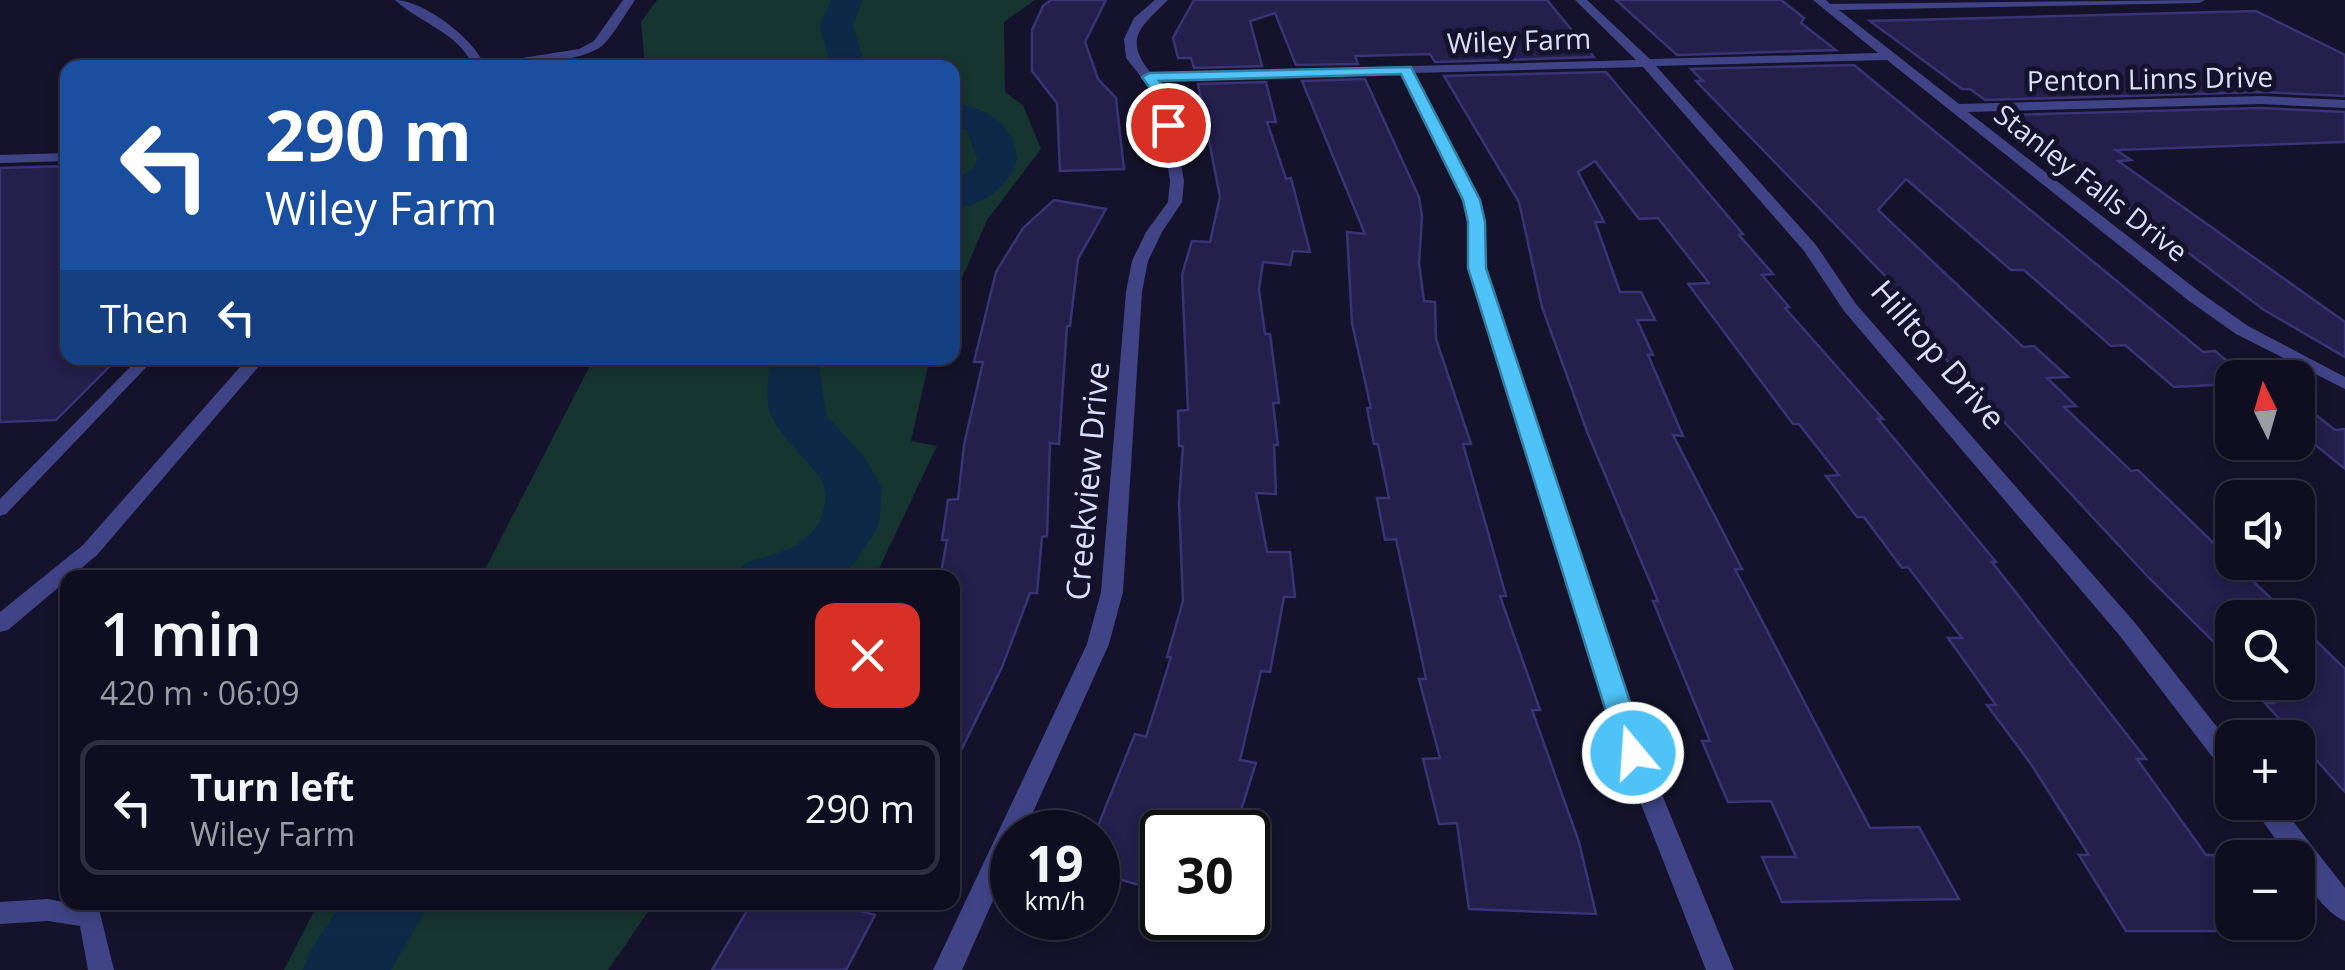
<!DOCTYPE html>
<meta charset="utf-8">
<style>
:root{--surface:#0f0e20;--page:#181729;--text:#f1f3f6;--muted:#9b9ca5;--line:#2f2e3e}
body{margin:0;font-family:"Open Sans",sans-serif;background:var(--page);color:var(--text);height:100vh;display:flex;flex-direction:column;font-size:38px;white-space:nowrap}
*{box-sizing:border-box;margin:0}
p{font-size:32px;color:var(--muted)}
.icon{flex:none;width:55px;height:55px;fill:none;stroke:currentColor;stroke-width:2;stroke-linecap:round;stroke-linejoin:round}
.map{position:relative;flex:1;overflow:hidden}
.panel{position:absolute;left:60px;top:570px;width:900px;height:340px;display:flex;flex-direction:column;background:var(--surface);border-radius:20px;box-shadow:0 5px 15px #0003,0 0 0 2px var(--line)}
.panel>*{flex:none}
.guide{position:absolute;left:60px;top:60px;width:900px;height:305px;border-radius:20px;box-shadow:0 5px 15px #0003,0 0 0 2px var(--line);background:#1a4fa0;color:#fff;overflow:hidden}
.needle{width:65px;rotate:355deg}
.buttons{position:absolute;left:2215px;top:360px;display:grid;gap:20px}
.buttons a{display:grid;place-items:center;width:100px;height:100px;border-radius:20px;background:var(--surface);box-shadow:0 5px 15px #0003,0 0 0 2px var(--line);font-size:50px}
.speed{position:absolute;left:990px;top:810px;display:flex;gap:20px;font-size:50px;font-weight:700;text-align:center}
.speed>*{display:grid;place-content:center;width:130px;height:130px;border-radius:50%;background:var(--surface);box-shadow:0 5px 15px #0003,0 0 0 2px var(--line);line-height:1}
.speed small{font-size:25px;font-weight:400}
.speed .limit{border:5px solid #111;border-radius:15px;background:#fff;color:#111}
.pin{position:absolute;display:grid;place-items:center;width:85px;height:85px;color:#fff;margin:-42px;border:5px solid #fff;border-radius:50%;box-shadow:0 2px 10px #0007}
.me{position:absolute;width:110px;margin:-55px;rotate:342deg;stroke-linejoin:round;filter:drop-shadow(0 0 8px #0008)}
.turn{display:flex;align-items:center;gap:35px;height:210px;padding:0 40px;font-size:45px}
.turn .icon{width:130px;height:130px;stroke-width:2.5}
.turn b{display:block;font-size:70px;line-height:85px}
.then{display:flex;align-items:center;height:95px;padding:0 40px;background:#0003;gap:20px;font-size:38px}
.round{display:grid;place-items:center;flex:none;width:105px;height:105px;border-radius:20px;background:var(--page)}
.overview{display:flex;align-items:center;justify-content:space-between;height:170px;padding:0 40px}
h1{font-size:60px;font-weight:600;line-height:75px}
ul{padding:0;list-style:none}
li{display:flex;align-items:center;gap:30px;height:135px;margin:0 20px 15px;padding:0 20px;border:5px solid var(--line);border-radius:20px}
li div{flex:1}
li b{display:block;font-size:38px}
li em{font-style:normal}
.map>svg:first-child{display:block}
</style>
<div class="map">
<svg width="2345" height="970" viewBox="0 0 2345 970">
<rect width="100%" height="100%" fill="#14132b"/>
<!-- green -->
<g fill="#163430">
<polygon points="657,0 1035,0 1004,22 1005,92 1023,105 1041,149 987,220 953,299 952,68 645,67 641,22"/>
<polygon points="594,358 930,358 911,441 937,446 875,577 481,577"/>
<polygon points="318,903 318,902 654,903 608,970 284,970"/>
</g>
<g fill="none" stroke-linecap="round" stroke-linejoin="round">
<!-- river -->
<g fill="#0e2948" fill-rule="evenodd">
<polygon points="831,0 863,0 853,26 866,68 831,68 820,26"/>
<path d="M952,102C987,110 1012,119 1017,159C1009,189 981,204 952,211V182L974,168L977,159L967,130L952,126Z"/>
<path d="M768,358H818L826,415L864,457L882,487L879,525L855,563L835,578H736L745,563C779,553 820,545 825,502C826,491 824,483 817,474C802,454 779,436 770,412C764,395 771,376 768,358Z"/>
<polygon points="343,902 430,902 391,970 302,970 315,943"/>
</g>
</g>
<!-- building -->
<g fill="#241f4b" stroke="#3a3375" stroke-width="2.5">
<polygon points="1051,0 1106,0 1085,42 1098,79 1116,98 1124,169 1060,171 1057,103 1032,71 1032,30 1043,6"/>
<polygon points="1194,0 1547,0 1594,57 1435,62 1430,54 1355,56 1358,64 1296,65 1275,13 1250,21 1262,66 1194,68 1191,58 1178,58 1173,38"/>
<polygon points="1616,0 1781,0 1804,18 1801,23 1836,50 1677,55"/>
<polygon points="2256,11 2345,55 2345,96 2261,92 1985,100 1970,89 1962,89 1870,21"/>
<polygon points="1854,65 2203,352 2215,351 2232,365 2232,384 2174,387 2125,345 2111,346 2024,270 2011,270 1906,179 1878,210 2023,347 2034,346 2068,377 2047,378 2076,406 2064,407 2131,471 2138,470 2291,618 2232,618 2232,660 2149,578 1906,316 1914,315 1883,283 1892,283 1696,81 1703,81 1691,69"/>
<polygon points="1606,72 1743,234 1739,235 1773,274 1762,275 1789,307 1785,308 1883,419 1878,419 1996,562 1992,562 2146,759 2137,759 2206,855 2213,855 2232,882 2232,931 2126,931 2079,855 2089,855 2031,764 1987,705 1996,705 1948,638 1962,638 1908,567 1902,568 1864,517 1857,517 1826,476 1839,475 1799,424 1793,424 1688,284 1709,283 1658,218 1639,219 1595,161 1578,172 1604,222 1595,222 1620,292 1641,292 1655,320 1637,320 1653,355 1648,355 1683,436 1673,435 1742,569 1735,569 1870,828 1919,827 1959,899 1782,902 1762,857 1796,857 1771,801 1728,802 1702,741 1710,741 1653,601 1658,601 1588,434 1542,307 1519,202 1444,76"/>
<polygon points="1365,79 1419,197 1422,217 1419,263 1424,301 1435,302 1436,339 1471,444 1463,444 1506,596 1500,596 1540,710 1532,710 1579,842 1596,914 1469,909 1457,823 1439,824 1423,759 1440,758 1419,679 1426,679 1396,539 1385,540 1377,498 1389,498 1378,444 1374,444 1367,408 1371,408 1352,323 1347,232 1365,234 1302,81"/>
<polygon points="1266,82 1276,122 1267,122 1286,179 1291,178 1310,252 1293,251 1290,265 1263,262 1259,290 1265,334 1270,334 1279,403 1273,403 1278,445 1274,445 1276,494 1256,493 1267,552 1290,552 1295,597 1284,597 1270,672 1261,671 1240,760 1256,763 1234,832 1162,832 1162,891 1103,875 1114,848 1098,844 1098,826 1135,734 1146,737 1171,657 1167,657 1183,601 1179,503 1183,446 1179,446 1178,411 1188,410 1182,275 1192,241 1210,242 1220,197 1198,84"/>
<polygon points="2261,108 2345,112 2345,142 2116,150 2131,160 2118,161 2345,322 2345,357 2264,310 2006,115"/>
<polygon points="68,166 68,358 118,358 56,420 0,422 0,168"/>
<polygon points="1054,200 1106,209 1078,259 1070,326 1067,326 1059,444 1050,443 1047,536 1042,537 1037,593 1030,593 1002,667 952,769 952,578 940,578 947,540 942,540 948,500 958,499 964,445 983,362 974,362 996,272 1023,228"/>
<polygon points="2298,401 2335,430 2345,429 2345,469 2298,431"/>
<polygon points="2298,623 2345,669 2345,792 2265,703 2274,703 2254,682 2298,682"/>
<polygon points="752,902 827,902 875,915 846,970 712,970"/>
</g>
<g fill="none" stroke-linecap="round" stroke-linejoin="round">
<!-- service -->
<g fill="#404487" fill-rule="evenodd">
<polygon points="68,153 68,161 0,163 0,155"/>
<polygon points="139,358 155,358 6,514 0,516 0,499"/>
<polygon points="48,899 99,909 114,970 88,970 80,926 48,921 0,924 0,902"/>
</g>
<!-- minor -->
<g fill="#404487" fill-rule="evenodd">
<path d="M395,0C423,0 473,38 484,64L579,49L594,41L623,0H635C625,14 615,33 603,45C584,63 501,68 474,68C459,32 422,25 395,0Z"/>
<path d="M1155,0H1168C1142,26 1122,38 1151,73L1636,60L1575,0H1587L1650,59L1878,53L1813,0H1826L1830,4L2205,0L2199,3L1839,10L1959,104L2261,96L2345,100V108L2261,104L1968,112L2201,293L2248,326L2345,377V389L2236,334L2189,301L1887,60L1656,66L1816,245L1856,304L2136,624L2232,746V774L2223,771L2120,636L1844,311L1804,251L1643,67L1414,73L1478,200L1485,222V268L1645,753L1734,970H1706L1621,753L1469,268V222L1464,200L1402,74L1156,81L1169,97L1184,181L1182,202L1162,232L1148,261L1142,292L1123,592L1109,644L1024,832H1012V858L962,970H933L1087,644L1101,592L1126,292L1132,261L1146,232L1168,202L1170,181L1157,97L1126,58L1124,39L1134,18Z"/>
<polygon points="248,358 266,358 97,555 8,630 0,632 0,612 83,545"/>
<path d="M2249,802H2278L2345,888V921C2327,915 2298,877 2298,858H2289Z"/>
</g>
</g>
<!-- route -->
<polygon fill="#4fc3f7" stroke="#337fa1" stroke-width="2.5" points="1411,67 1480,200 1485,222 1486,268 1647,753 1643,761 1633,764 1623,761 1619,753 1468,268 1468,222 1463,200 1401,74 1159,81 1171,96 1175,125 1168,129 1160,125 1156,97 1142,77 1150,73"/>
<g text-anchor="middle" stroke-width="10" stroke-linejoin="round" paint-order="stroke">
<!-- far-street labels -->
<g font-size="28" fill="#dedefd" stroke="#14132b">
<text transform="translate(1519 41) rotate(-2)" y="10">Wiley Farm</text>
<text transform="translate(2150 79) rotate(-1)" y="10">Penton Linns Drive</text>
<text transform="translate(2091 183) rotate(38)" y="10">Stanley Falls Drive</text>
</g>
<!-- street labels -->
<g font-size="32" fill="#dedefd" stroke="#14132b">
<text transform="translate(1938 355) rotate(49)" y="11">Hilltop Drive</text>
<text transform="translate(1088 481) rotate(-85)" y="11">Creekview Drive</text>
</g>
</g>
</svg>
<div class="buttons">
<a><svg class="needle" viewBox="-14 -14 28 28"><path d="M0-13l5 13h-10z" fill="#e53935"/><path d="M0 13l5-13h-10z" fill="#9b9ca5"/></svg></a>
<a><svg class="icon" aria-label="sound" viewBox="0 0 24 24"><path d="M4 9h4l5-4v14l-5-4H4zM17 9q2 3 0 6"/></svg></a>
<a><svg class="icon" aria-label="search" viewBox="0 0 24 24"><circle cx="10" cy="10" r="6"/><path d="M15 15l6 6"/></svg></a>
<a>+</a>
<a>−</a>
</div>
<div class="speed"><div>19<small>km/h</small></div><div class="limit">30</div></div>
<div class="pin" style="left:1168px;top:125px;background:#d93025"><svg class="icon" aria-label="arrive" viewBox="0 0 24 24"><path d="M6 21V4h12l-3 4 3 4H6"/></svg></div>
<svg class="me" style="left:1633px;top:753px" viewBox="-20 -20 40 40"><circle r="17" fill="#4fc3f7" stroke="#fff" stroke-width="3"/><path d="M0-11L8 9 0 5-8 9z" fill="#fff"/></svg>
<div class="guide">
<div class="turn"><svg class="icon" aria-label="left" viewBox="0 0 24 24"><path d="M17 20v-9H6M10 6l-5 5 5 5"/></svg><div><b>290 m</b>Wiley Farm</div></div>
<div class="then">Then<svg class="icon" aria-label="left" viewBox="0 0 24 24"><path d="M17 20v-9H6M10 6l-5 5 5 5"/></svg></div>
</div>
<section class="panel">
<div class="overview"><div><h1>1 min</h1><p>420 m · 06:09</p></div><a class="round" style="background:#d93025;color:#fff"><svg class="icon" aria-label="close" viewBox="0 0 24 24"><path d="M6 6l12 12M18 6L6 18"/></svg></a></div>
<ul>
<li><svg class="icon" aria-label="left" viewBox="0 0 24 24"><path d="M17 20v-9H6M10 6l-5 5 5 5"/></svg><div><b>Turn left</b><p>Wiley Farm</p></div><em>290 m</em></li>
</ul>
</section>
</div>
